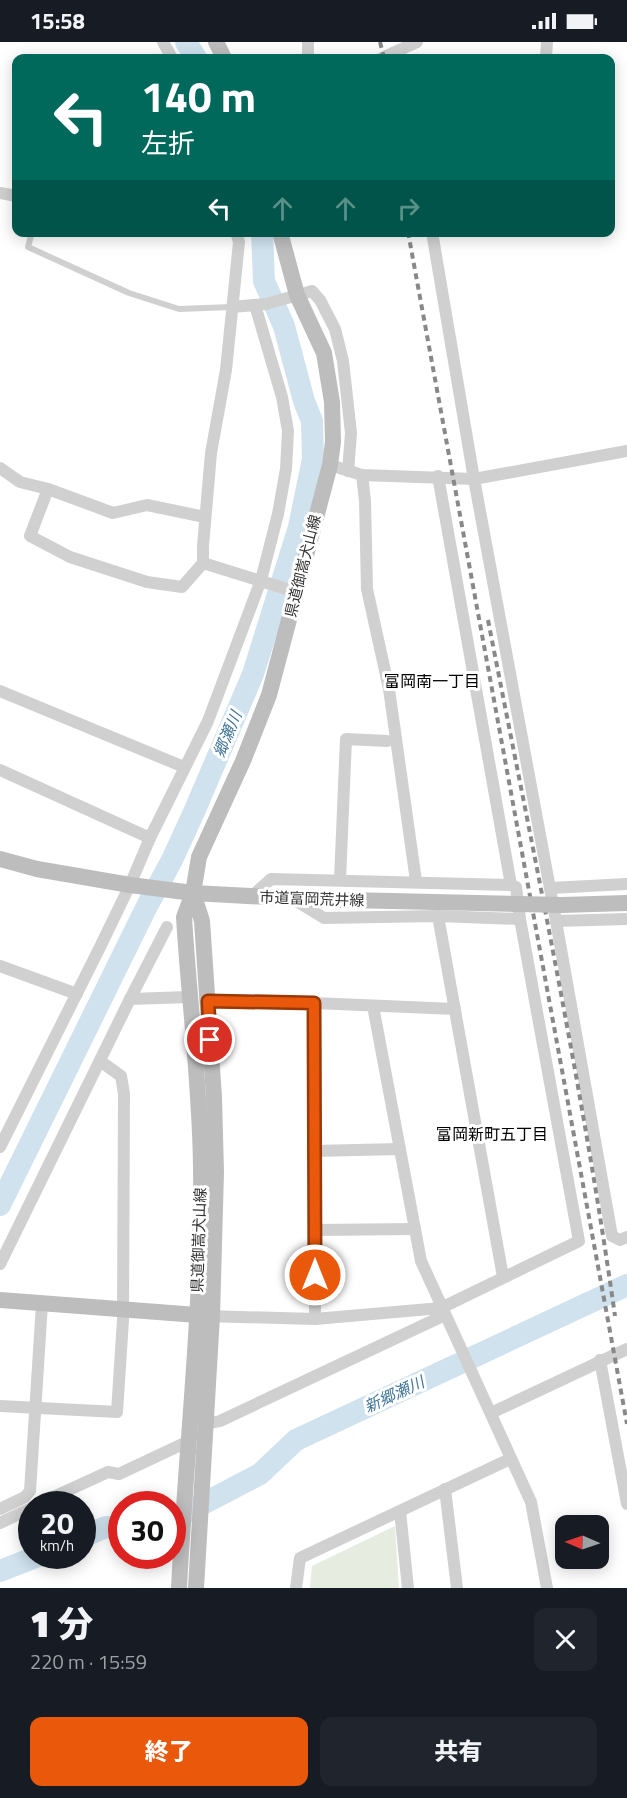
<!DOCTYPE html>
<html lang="ja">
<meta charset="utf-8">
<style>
:root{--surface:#171b24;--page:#20242c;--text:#f1f3f6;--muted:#9ea1a6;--accent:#ea580c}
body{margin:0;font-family:"Titillium Web","Noto Sans JP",sans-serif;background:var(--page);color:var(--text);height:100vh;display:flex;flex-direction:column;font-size:22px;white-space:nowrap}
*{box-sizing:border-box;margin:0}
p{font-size:20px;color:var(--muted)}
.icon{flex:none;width:33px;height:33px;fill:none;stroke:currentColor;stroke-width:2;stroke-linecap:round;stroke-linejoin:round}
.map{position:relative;height:1546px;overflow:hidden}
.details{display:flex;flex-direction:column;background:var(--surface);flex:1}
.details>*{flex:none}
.hud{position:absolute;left:12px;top:12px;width:603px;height:183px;border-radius:12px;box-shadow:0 3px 15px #0003;background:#00695c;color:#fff;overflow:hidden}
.needle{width:39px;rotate:272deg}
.buttons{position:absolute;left:555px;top:1473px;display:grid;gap:12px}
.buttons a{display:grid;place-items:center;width:54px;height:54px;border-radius:12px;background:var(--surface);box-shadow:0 3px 15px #0003;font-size:30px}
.speed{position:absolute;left:18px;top:1449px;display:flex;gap:12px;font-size:30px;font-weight:700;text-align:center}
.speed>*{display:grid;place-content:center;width:78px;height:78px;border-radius:50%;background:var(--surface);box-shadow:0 3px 15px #0003;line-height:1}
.speed small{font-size:15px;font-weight:400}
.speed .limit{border:9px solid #d22;background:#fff;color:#111}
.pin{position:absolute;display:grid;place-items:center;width:51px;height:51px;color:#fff;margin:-26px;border:3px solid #fff;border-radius:50%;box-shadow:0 2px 6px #0007}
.me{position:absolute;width:66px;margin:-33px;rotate:0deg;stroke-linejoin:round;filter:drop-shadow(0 0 4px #0008)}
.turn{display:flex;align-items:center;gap:21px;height:126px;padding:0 30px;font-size:27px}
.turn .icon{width:78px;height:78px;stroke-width:2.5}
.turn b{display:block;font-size:42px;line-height:51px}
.lanes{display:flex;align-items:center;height:57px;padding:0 30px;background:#0003;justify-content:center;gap:30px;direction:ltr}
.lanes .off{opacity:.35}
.round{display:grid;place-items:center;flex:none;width:63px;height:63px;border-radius:12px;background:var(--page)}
.head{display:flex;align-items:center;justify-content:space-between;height:102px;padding:0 30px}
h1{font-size:36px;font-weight:800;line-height:45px}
.primary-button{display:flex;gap:12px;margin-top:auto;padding:12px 30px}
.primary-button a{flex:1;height:69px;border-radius:12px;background:var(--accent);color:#fff;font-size:24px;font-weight:800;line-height:69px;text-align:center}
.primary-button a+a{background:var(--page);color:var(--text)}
.status{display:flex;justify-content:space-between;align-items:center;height:42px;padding:0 30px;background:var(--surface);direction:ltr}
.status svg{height:16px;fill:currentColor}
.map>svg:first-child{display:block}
</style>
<div class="status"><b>15:58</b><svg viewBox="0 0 49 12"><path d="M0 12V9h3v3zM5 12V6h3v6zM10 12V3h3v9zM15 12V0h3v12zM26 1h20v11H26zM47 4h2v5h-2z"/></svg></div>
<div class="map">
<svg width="627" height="1546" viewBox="0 0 627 1546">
<rect width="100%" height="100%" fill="#fff"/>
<!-- green -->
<polygon fill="#e6ecdf" points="395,1484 399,1546 310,1546 312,1524"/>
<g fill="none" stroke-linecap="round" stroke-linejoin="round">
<!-- river -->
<g stroke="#cfe2ee" stroke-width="22">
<polyline points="186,0 196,16"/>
<polyline points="0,1163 147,864 172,818 194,770 253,632 299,485 313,417 312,379 304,359 284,284 264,239 262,190"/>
<polyline points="172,1478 260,1432 296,1398 627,1243"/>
<polyline points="82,1495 106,1485 122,1485"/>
<polyline points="0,1529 38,1514"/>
</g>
<!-- lane -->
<polyline stroke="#d0d0d0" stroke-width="6" points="32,190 28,205 129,251 179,267 232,265"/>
<!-- street -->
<g stroke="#d0d0d0" stroke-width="12">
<polyline points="163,0 172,16"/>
<polyline points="308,16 308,0"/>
<polyline points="382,16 417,0"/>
<polyline points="546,16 547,0"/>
<polyline points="0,151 16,154"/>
<polyline points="432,190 474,437 556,879 612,1194 620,1198 627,1195"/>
<polyline points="232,265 266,262 312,249 320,258 335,287 343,319 351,391 348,429"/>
<polyline points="330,423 362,433 474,437 627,409"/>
<polyline points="0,426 20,440 48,447 113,471 147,463 205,475"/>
<polyline points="362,433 365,459 367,547 389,647 416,839"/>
<polyline points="48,447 30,494 70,515 147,540 182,545 203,521 203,504 211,411 226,328 239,200 236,190"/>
<polyline points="203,521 296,550"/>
<polyline points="0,649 184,725"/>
<polyline points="0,728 150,796"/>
<polyline points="340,838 346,697 387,699"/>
<polyline points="550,846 627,842"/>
<polyline points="251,855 271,837 511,843"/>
<polyline points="293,857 324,876 438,874 520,877"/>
<polyline points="438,874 503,1235"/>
<polyline points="556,879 627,877"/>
<polyline points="0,924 77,952"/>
<polyline points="130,957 167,885"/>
<polyline points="208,959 314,961 455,967"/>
<polyline points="314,961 315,1277"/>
<polyline points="373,964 421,1219 531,1460 547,1546"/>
<polyline points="0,1105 101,903 130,843 150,796 208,679 261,538 278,472 286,427 288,389 282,355 255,263"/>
<polyline points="314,1109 400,1107"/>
<polyline points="315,1188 415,1187"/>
<polyline points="0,1222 130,957 189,955"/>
<polyline points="204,1274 315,1277 441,1266 579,1199 520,877 516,845 511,843 438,434"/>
<polyline points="600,1318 627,1462"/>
<polyline points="0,1364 117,1370 123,1278 124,1052 121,1034 100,1019"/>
<polyline points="491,1371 627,1307"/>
<polyline points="206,1382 220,1379 445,1273"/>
<polyline points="445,1447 457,1546"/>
<polyline points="38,1462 108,1430 119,1432 189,1399"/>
<polyline points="0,1467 25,1455 30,1449 42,1262"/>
<polyline points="400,1469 408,1546"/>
<polyline points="0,1481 32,1466"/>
<polyline points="296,1546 300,1516 510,1417"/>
</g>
<!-- secondary -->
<g stroke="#bdbdbd" stroke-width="16">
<polyline points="216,0 224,16"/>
<polyline points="0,817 37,827 130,843 193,851 305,857"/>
<polyline points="193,851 202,879 214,1055 216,1130 212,1274 196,1546"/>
<polyline points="0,1258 197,1273"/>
<path d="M179,1546C186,1406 203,1265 201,1124C200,1041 189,958 184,875L193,851L199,815L243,719L269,653L330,423L333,400L332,360L324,311L297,253L280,190"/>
</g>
<!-- rail -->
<g stroke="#888" stroke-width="4" stroke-dasharray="6 4.5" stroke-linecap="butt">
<polyline points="380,0 384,16"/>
<polyline points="408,190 627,1382"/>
<path d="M488,578C533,809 582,1041 615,1274"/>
</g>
<!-- secondary-bridge -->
<polyline stroke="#bdbdbd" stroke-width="16" points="305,857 562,863 627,861"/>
</g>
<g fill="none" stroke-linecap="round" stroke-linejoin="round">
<defs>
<polyline id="route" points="210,998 208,959 314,961 315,1233"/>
</defs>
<!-- route casing -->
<use href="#route" stroke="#983908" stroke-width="15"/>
<!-- route -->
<use href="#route" stroke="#ea580c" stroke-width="10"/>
</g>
<g text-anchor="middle" stroke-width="6" stroke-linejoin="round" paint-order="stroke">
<!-- street labels -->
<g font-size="15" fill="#333" stroke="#fff">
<text transform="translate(303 524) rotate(-76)" y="5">県道御嵩犬山線</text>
<text transform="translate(312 857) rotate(2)" y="5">市道富岡荒井線</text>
<text transform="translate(199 1198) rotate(-88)" y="5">県道御嵩犬山線</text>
</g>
<!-- neighbourhood labels -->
<g font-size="16" fill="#000" stroke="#fff">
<text x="432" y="645">富岡南一丁目</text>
<text x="492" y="1098">富岡新町五丁目</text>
</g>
<!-- water labels -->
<g font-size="16" font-style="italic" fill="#3f7597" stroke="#fff">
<text transform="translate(227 692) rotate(-67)" y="6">郷瀬川</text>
<text transform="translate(394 1352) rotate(-25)" y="6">新郷瀬川</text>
</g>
</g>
</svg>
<div class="buttons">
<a><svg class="needle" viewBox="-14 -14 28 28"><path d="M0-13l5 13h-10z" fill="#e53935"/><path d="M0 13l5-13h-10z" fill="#9ea1a6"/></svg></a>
</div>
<div class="speed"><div>20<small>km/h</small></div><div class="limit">30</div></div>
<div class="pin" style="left:210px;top:998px;background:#d93025"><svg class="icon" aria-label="arrive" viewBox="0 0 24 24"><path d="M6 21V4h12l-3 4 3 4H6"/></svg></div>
<svg class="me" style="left:315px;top:1233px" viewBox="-20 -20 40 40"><circle r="17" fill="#ea580c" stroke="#fff" stroke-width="3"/><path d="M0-11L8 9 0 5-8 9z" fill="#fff"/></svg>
<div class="hud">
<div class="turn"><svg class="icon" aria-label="left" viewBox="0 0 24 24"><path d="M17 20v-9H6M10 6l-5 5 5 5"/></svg><div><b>140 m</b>左折</div></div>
<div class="lanes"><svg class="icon" aria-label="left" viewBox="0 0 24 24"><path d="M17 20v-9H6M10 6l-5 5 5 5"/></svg><svg class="icon off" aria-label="ahead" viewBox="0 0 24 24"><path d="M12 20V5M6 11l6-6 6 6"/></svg><svg class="icon off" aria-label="ahead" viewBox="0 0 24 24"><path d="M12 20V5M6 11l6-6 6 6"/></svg><svg class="icon off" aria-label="right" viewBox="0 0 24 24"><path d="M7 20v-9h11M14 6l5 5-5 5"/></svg></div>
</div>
</div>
<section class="details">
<div class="head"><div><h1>1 分</h1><p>220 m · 15:59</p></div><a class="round"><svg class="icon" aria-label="close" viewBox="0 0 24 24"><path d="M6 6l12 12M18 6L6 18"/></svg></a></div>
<div class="primary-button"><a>終了</a><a>共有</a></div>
</section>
